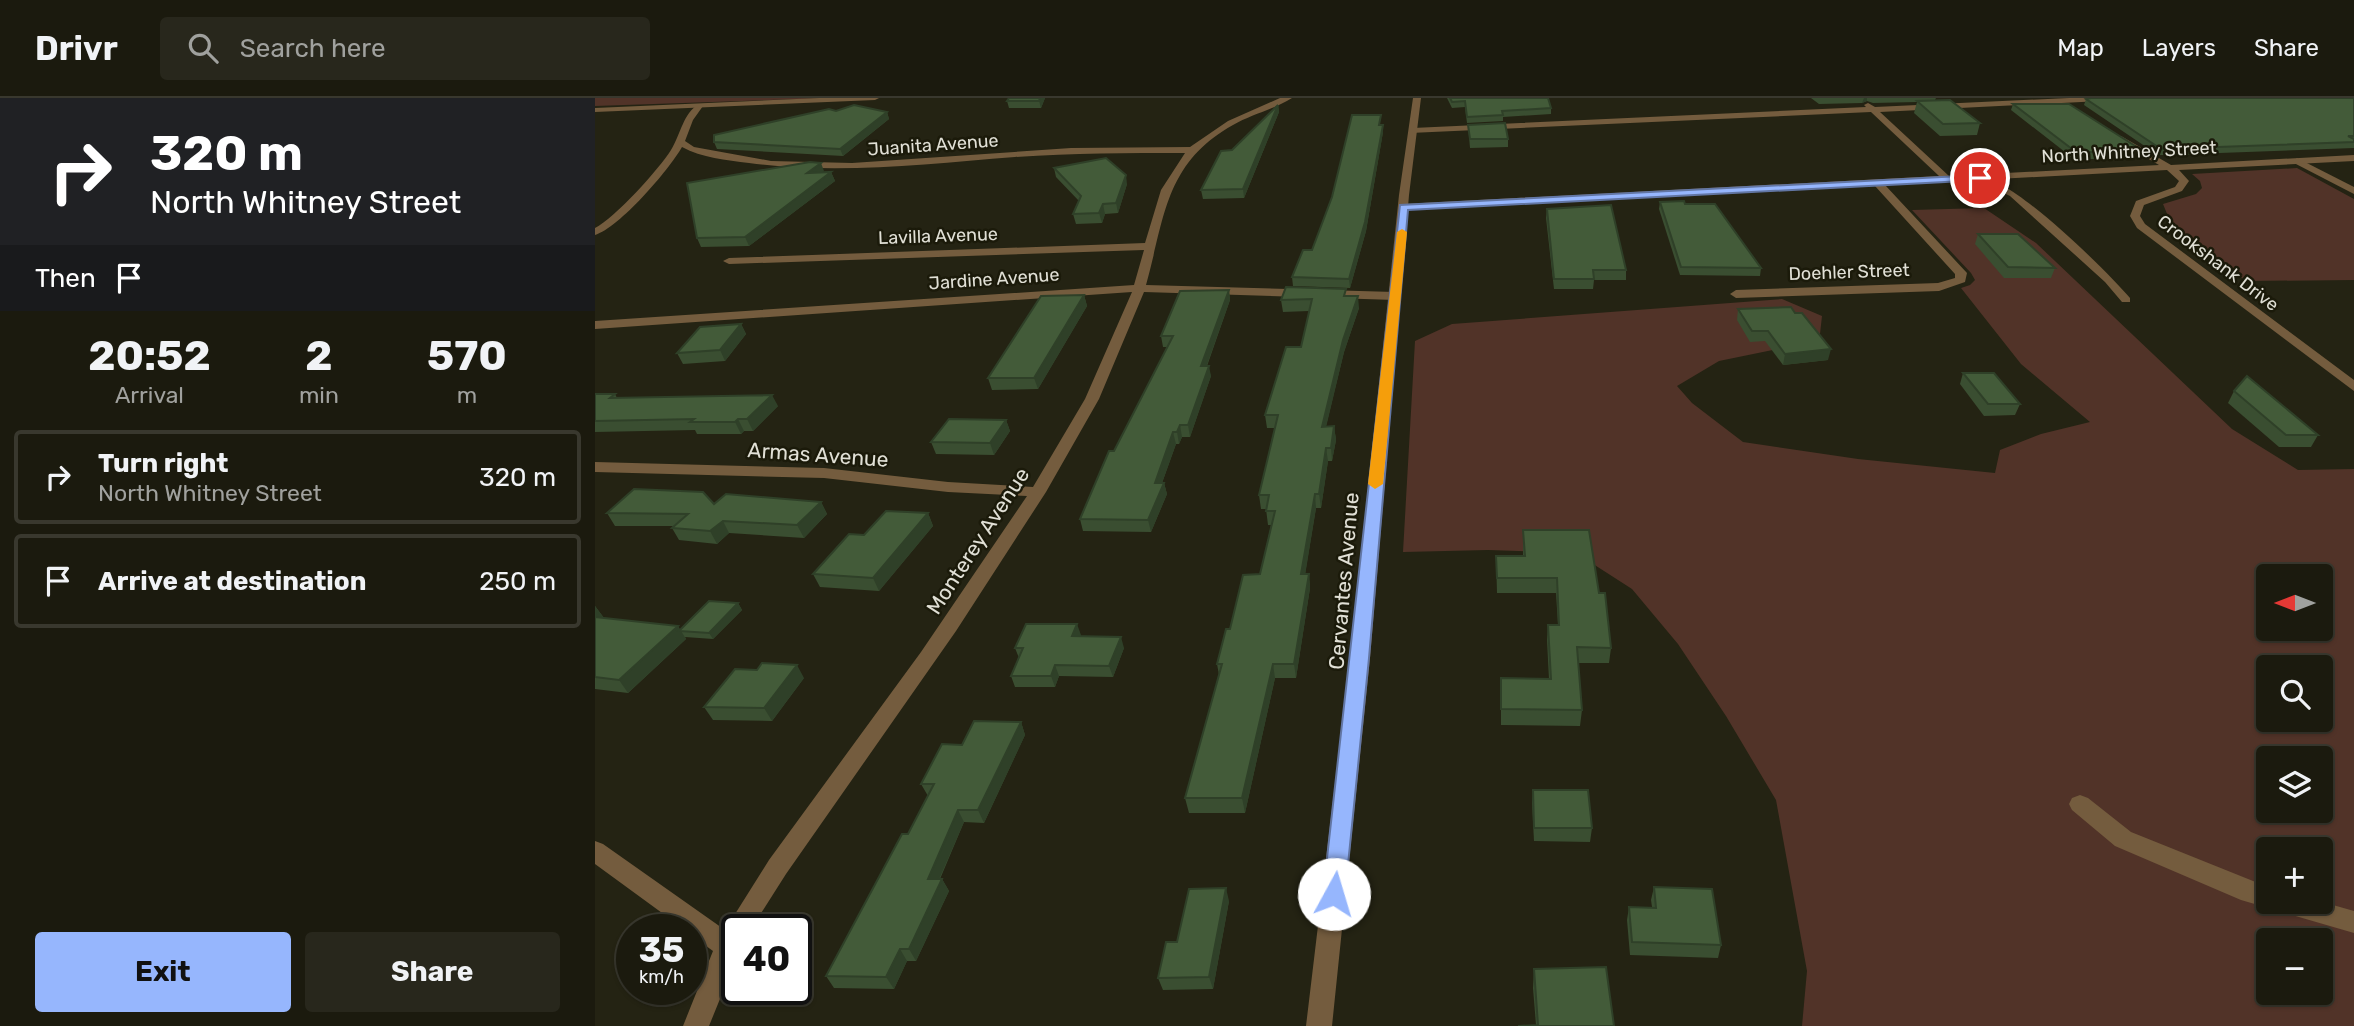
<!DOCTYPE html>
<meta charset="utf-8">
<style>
:root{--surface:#1b1a0e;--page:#28271c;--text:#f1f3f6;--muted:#a0a19e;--line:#39382e;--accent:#96b6fd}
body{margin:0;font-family:Rubik,sans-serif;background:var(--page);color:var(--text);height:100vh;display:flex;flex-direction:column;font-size:26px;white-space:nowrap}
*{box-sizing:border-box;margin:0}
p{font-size:23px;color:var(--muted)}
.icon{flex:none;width:38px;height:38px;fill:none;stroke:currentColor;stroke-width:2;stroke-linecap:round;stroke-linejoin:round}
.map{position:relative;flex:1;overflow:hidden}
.sheet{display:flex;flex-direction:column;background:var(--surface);width:595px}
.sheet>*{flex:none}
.banner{background:#202124;color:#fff;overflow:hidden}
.needle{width:46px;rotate:270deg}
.fabs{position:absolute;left:1661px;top:466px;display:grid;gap:14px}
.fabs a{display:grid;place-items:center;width:77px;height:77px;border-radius:7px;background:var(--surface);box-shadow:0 2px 5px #0004,0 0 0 2px var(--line);font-size:35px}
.speed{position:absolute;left:21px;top:816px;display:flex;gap:14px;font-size:35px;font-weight:700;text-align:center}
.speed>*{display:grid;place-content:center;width:91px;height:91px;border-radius:50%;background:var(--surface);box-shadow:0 2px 5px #0004,0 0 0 2px var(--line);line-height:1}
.speed small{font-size:18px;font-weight:400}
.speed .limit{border:4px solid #111;border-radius:10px;background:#fff;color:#111}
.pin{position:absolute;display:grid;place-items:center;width:60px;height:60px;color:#fff;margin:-30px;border:4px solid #fff;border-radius:50%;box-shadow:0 2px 7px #0007}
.me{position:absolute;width:77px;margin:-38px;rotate:6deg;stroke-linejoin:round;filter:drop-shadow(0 0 5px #0008)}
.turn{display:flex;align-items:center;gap:24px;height:147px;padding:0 35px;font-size:32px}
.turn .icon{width:91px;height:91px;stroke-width:2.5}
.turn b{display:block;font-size:49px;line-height:60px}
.then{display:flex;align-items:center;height:66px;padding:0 35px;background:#0003;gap:14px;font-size:26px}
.eta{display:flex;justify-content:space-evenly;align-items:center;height:119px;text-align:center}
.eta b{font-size:42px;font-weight:700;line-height:49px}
.cta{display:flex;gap:14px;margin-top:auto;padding:14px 35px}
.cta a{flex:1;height:80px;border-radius:7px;background:var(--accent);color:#111;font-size:28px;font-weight:700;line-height:80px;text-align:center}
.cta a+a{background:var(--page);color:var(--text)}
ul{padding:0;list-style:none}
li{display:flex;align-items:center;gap:21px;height:94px;margin:0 14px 10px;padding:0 21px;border:4px solid var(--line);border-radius:7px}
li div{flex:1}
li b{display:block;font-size:26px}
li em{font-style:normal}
header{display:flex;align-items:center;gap:42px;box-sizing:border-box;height:98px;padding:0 35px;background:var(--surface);border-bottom:2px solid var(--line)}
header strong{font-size:33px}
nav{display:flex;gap:38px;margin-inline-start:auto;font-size:24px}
.search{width:490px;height:63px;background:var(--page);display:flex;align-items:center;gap:18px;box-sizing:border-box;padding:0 24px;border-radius:7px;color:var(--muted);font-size:26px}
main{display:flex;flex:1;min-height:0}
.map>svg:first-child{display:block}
</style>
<header>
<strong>Drivr</strong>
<div class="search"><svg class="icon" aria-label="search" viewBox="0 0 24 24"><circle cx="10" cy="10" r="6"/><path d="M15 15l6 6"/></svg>Search here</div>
<nav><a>Map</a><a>Layers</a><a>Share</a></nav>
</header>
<main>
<section class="sheet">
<div class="banner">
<div class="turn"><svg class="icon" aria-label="right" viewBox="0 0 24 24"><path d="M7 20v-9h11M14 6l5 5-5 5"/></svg><div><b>320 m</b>North Whitney Street</div></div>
<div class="then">Then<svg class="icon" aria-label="arrive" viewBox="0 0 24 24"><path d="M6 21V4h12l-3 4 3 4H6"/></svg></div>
</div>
<div class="eta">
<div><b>20:52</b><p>Arrival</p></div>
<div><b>2</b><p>min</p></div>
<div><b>570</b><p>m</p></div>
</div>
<ul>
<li><svg class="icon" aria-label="right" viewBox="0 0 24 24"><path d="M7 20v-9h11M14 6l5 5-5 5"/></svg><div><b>Turn right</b><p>North Whitney Street</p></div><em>320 m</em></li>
<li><svg class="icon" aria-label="arrive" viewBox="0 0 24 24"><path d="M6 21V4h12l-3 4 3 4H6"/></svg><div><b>Arrive at destination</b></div><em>250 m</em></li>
</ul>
<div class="cta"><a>Exit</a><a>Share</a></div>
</section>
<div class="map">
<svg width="1759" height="928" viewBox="0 0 1759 928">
<rect width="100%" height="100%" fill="#242313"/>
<!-- green -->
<g fill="#513328" fill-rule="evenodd">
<polygon points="0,0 235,0 0,8"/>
<polygon points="1702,70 1759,101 1759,182 1651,183 1577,128 1568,106 1601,96 1607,90 1605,83 1597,76"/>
<path d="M1389,110L1441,145L1637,331L1703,372L1759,371V928H1207L1212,873L1181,702L1131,618L1083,546L1037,491L981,455L893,452L808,454L820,243L857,226L1187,201L1227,218L1225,236L1193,249L1124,263L1082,288L1097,305L1148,344L1263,361L1400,375L1405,352L1446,336L1495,324L1426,266L1366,190L1375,187L1380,182L1376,175L1317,112ZM1673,478H1726V530H1673ZM1673,569H1726V621H1673ZM1673,660H1726V712H1673ZM1673,751H1726V803H1673ZM1673,842H1726V894H1673Z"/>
</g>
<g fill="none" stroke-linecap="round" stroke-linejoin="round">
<!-- service -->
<g fill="#745c3e" fill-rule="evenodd">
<polygon points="1702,60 1759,89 1759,96 1699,65 1698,63"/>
<path d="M1382,78C1415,77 1512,173 1535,200V204H1527L1510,184L1415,98L1382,82Z"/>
</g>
<!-- minor -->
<g fill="#745c3e" fill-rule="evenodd">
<path d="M685,0H697C680,11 657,16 638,27C570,65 570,119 551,187L800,194L806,198L800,202L549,194L504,301L451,394L361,533L191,776L156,831H142V859L114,928H88L118,853L96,837V831H89L0,766V743L8,746L130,832L174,762L326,554L432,398L353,394L229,380L0,374V364L229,370L353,384L438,389L490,301L537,194L0,231V223L539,187L549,152L134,166L128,163L134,160L550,145L566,92L590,55C533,55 477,55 420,59C331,66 242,77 154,65C131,62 107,60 87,49C74,72 24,130 0,137V130C20,120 64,71 76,52C86,36 88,15 104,6L108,8L98,22L90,43L99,49L176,63L257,65L476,50L595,49L633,23Z"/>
<polygon points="1474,0 1530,0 1526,2 1285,14 1354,78 1564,67 1523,43 1523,39 1526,38 1576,67 1759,57 1759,63 1584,72 1594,83 1587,93 1549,107 1545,118 1550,126 1759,282 1759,293 1542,130 1535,118 1541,103 1580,89 1584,83 1572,72 1290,87 1372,175 1370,184 1344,193 1141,200 1135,196 1141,192 1343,185 1360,180 1360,176 1280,88 808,112 803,109 808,106 1344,78 1276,14 815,35 818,30 1271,9 1269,7 1273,5 1280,9"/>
<polygon points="1485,697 1493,700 1536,734 1673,789 1673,803 1724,803 1759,813 1759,835 1646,802 1520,748 1477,712 1474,706 1477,700"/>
</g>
<!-- tertiary -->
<g fill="#745c3e" fill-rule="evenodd">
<polygon points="224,0 284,0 280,2 0,14 0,10"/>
<polygon points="818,0 826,0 814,97 775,560 737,928 711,928 755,560 804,97"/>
</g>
</g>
<!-- wall -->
<g fill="#3a4e31">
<polygon points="414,0 450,0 446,10 414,10 412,3"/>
<polygon points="852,0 953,0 956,10 956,16 908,19 908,23 872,25 870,9 857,10"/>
<polygon points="1216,0 1341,0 1340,2 1385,25 1382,37 1345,38 1319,15 1322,4 1278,5 1272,3 1267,5 1224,6"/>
<polygon points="1759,0 1759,50 1597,56 1597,57 1563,57 1489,7 1491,1"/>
<polygon points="1418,6 1545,51 1542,58 1529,58 1527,61 1479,61 1416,12"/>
<polygon points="683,7 684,14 649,100 608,101 606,92"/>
<polygon points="241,13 292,14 294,21 248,58 122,51 119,44"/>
<polygon points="786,27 788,34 771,133 755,190 698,188 697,179 717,152"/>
<polygon points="873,27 913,41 913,49 875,50"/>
<polygon points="459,70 532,86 523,115 510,116 507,125 481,126 478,116 484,103 461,79"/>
<polygon points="229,73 227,75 236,74 240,83 154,148 106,149 102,140"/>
<polygon points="1065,104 1166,170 1165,178 1085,177 1064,111"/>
<polygon points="952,111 1031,172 1031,182 999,182 998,191 959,191 951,120"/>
<polygon points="1383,136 1460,170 1456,180 1409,180 1380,146"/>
<polygon points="634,192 635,202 612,268 616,278 595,339 587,339 584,346 581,346 567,385 569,385 572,396 556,434 488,433 485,421 572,249 568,249 566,238"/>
<polygon points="489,197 492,208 443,291 397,292 393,280"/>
<polygon points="751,198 764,210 749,254 731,328 739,328 741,342 737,363 733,363 726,410 721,410 710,476 714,476 715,490 701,580 680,580 650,715 594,715 590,700 624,577 622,566 635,531 665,476 676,427 673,427 671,411 666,411 664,397 680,330 672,330 670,317 706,249 714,213 688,214 686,202"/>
<polygon points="1143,211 1233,262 1188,267 1170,243 1155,244 1142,222"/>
<polygon points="146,226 151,236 130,263 88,266 82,255"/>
<polygon points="1368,275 1425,306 1420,317 1389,318 1365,286"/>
<polygon points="1639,293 1723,337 1716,349 1684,349 1633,305"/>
<polygon points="0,296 20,296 22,300 183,308 158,333 149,333 146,336 102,336 100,332 0,334"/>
<polygon points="411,322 415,333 399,357 341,356 336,344"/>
<polygon points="226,404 232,416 209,440 134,435 122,446 84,442 77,430 78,428 20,428 12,415 119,406"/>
<polygon points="333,415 338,428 284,493 225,489 218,476 269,437"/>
<polygon points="928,432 1004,495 1016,550 1014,565 983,565 987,612 985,628 906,627 906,580 954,581 952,542 953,527 963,527 961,495 902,495 901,458 928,458"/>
<polygon points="143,505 147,512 118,541 90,539 91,541 33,595 0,591 0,508 9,520 83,528 85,532"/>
<polygon points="486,537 485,538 529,550 518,579 464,578 460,589 420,589 416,578 424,560 420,550"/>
<polygon points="209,580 177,623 118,622 109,609"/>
<polygon points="426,624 430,637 389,725 369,724 345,781 347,781 354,793 321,863 312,863 299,891 239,890 231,878 313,736 333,698 326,686"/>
<polygon points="938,692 997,730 995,744 939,743 937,705"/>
<polygon points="1059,789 1126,847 1123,860 1035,857 1032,822 1034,809 1057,809 1056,802"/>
<polygon points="634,803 618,891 568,892 563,880 582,844"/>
<polygon points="939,871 1019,928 941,927 938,890"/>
</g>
<!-- shaded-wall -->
<g fill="#2f4028">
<polygon points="445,0 450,0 446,10 444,3"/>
<polygon points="1269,0 1272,0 1272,3 1267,5"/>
<polygon points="683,7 684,14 649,100 648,91"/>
<polygon points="292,14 294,21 248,58 245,51"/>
<polygon points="788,27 788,34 771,133 755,190 754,181"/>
<polygon points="226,65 229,73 215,83 212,75"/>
<polygon points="236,74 240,83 154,148 150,139"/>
<polygon points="531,77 532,86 523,115 521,105"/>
<polygon points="508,106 510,116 507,125 504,115"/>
<polygon points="634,192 635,202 608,278 606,268"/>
<polygon points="489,197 492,208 443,291 439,280"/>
<polygon points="763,198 764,210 749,254 728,342 727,329 748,242"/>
<polygon points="146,226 151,236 130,263 125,252"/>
<polygon points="1236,251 1233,262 1188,267 1190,256"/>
<polygon points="614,268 616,278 595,339 593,327"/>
<polygon points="177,297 183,308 158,333 152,321"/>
<polygon points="143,321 149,333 146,336 140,324"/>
<polygon points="411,322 415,333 399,357 395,345"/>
<polygon points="585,327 587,339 584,346 582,334"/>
<polygon points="739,328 741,342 737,363 736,350"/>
<polygon points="578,334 581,346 563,396 560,385"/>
<polygon points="731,350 733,363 726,410 724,396"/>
<polygon points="569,385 572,396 556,434 553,422"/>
<polygon points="720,396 721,410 708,490 706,476"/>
<polygon points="226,404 232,416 209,440 202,427"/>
<polygon points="333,415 338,428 284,493 278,480"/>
<polygon points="128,423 134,435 122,446 115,433"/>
<polygon points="714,476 715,490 701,580 699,566"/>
<polygon points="143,505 147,512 118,541 114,535"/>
<polygon points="0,508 9,520 0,529"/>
<polygon points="482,526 486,537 481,549 477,538"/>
<polygon points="83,528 91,541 33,595 24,582"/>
<polygon points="526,539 529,550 518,579 514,568"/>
<polygon points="678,566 680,580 650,715 647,700"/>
<polygon points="202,567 209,580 177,623 169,610"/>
<polygon points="460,567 464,578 460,589 456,578"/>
<polygon points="426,624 430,637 389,725 383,712"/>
<polygon points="363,712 369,724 339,793 333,781"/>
<polygon points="347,781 354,793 321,863 314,851"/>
<polygon points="631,790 634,803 618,891 614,879"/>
<polygon points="305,851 312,863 299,891 291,879"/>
</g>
<!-- building -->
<g fill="#435b39" stroke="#2f4028" stroke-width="2">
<polygon points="414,0 445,0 444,3 412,3"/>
<polygon points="855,0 953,0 956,10 907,13 908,17 872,19 870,3 857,4"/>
<polygon points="1496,0 1759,0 1759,38 1753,38 1759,41 1759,44 1566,51 1491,1"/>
<polygon points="1355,2 1385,25 1348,26 1322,3"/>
<polygon points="1418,6 1474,6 1545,51 1526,51 1530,54 1481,54"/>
<polygon points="259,7 292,14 245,51 119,44 119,37 234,11 241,13"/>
<polygon points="683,7 648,91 606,92 626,53 637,52"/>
<polygon points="757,17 786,17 784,27 788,27 770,124 754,181 697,179 708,152 717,152 737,99"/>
<polygon points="910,25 913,41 875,41 873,27"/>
<polygon points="511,60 531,77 521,105 508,106 504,115 478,116 486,98 459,70"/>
<polygon points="215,64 226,65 212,75 236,74 150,139 102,140 92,85"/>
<polygon points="1089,103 1090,106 1120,106 1166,170 1086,169 1065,104"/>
<polygon points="1016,107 1031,172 998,172 999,181 959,181 952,111"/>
<polygon points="1383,136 1423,136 1460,170 1413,169"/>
<polygon points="691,189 751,191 749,198 763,198 748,242 727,329 739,328 736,350 731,350 724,396 720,396 706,476 714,476 699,566 678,566 647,700 590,700 627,566 622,566 631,531 635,531 648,477 665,476 680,413 671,413 674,397 664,397 683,317 670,317 691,249 706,249 717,201 686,202"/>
<polygon points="634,192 606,268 614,268 593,327 585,327 582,334 578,334 560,385 569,385 553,422 485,421 514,353 519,353 578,238 566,238 585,193"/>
<polygon points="489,197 439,280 393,280 446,198"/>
<polygon points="1196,209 1200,215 1207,215 1236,251 1190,256 1173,233 1157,233 1143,211"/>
<polygon points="146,226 125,252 82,255 105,229"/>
<polygon points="1368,275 1399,275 1425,306 1393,306"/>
<polygon points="1652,278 1723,337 1691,337 1639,293"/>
<polygon points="0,296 20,296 15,300 177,297 152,321 143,321 140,324 95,324 99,321 0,323"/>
<polygon points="354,321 411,322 395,345 336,344"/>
<polygon points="39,391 108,394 119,406 131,396 226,404 202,427 128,423 115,433 77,430 93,416 12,415"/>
<polygon points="291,413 333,415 278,480 218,476 254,436 269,437"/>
<polygon points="928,432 994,432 1004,495 1010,495 1016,550 982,549 987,612 906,611 906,580 956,581 953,527 964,527 962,480 902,480 901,458 930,458"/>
<polygon points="114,503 143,505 114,535 84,533"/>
<polygon points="0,519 83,528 24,582 0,579"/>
<polygon points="431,526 482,526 477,538 526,539 514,568 460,567 456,578 416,578 428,550 420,550"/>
<polygon points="167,565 202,567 169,610 109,609 140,571 162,572"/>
<polygon points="379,623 426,624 383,712 363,712 333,781 347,781 314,851 305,851 291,879 231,878 307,736 313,736 339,686 326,686 347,646 367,647"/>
<polygon points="938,692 993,692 997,730 939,730"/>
<polygon points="1059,789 1117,791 1126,847 1037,844 1034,809 1061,810"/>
<polygon points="631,790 614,879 563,880 571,844 582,844 594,791"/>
<polygon points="1011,869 1019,928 923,928 943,927 939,871"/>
</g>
<!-- route -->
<polygon fill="#96b6fd" stroke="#6276a4" stroke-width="2" points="1385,77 1389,80 1388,82 813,112 774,560 750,796 746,803 739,806 731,803 728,796 805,107"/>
<!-- slow -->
<polygon fill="#f59e0b" points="807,131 812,134 788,386 780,391 773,386 802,134"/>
<g text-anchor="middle" stroke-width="5" stroke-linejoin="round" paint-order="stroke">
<!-- far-street labels -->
<g font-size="18" fill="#e1e0d6" stroke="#1b1a0a">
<text transform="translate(338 47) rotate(-4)" y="6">Juanita Avenue</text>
<text transform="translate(1534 54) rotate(-3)" y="6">North Whitney Street</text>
<text transform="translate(343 138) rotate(-2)" y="6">Lavilla Avenue</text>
<text transform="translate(1623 165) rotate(37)" y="6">Crookshank Drive</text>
<text transform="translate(1254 174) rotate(-2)" y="6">Doehler Street</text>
<text transform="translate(399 181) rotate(-4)" y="6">Jardine Avenue</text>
</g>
<!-- street labels -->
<g font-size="21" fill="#e1e0d6" stroke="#1b1a0a">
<text transform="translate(223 357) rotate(4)" y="7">Armas Avenue</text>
<text transform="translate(383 443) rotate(-57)" y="7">Monterey Avenue</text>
<text transform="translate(749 483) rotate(-85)" y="7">Cervantes Avenue</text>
</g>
</g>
</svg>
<div class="fabs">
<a><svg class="needle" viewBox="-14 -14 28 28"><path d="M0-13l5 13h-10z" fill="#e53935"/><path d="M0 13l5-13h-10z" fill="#a0a19e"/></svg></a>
<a><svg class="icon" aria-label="search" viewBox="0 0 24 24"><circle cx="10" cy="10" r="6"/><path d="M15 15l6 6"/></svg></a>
<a><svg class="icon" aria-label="layers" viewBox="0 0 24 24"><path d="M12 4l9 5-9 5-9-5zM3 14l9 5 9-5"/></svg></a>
<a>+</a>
<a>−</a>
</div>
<div class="speed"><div>35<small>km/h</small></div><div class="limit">40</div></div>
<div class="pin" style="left:1385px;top:80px;background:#d93025"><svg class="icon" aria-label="arrive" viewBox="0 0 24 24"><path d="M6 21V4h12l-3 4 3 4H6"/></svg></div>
<svg class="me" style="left:739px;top:796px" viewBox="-20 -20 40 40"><circle r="19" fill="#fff"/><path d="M0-13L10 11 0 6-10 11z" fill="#96b6fd"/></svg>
</div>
</main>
